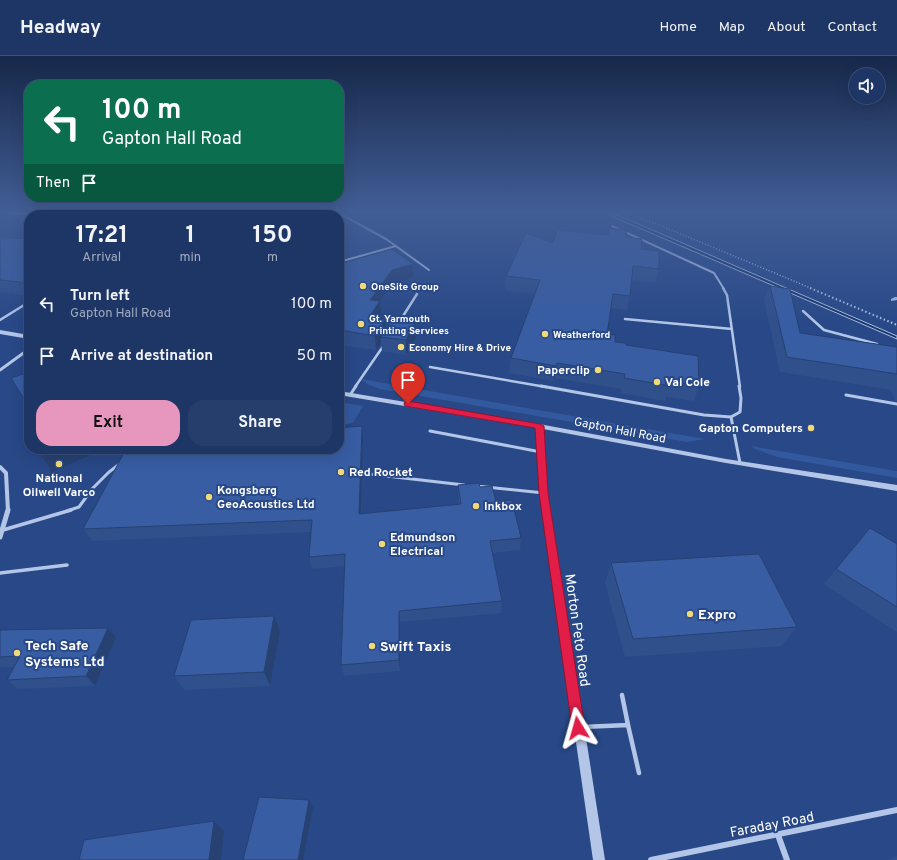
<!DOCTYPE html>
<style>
:root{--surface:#1e3665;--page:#263e6b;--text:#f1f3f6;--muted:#a1abbf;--line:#3c5079;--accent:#e797bd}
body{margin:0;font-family:Overpass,sans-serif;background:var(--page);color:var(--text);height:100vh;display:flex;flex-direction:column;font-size:15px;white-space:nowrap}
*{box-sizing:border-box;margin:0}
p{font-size:13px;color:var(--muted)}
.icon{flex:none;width:22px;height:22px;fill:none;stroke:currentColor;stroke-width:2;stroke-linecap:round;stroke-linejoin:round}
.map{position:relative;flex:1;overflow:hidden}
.sheet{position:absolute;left:24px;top:154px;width:320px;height:244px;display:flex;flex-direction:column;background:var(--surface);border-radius:16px;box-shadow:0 4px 16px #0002,0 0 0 1px var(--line)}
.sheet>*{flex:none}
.banner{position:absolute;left:24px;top:24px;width:320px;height:122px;border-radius:16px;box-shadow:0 4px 16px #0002,0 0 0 1px var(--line);background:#0b6e4f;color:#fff;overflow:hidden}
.buttons{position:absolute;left:849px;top:12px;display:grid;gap:8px}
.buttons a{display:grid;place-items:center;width:36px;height:36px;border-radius:50%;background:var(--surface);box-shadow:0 4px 16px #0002,0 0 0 1px var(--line);font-size:20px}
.pin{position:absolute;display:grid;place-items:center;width:34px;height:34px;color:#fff;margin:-41px -17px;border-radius:50% 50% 50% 0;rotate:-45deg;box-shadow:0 0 4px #0007}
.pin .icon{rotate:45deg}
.me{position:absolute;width:44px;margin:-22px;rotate:352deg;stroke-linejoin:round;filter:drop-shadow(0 0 3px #0008)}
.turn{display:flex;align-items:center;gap:14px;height:84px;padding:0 12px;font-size:18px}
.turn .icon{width:52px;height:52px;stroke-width:2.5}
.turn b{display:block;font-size:28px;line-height:34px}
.then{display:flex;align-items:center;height:38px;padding:0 12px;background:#0003;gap:8px;font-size:15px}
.eta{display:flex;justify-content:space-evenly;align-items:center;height:68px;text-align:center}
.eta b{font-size:24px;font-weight:700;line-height:28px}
.cta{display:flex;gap:8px;margin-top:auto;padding:8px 12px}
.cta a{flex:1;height:46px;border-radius:16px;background:var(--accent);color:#111;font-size:16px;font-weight:700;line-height:46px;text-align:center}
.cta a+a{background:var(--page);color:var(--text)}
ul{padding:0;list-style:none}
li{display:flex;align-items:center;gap:12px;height:52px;padding:0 12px}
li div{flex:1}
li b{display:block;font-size:15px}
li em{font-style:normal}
header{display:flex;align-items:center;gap:24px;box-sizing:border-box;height:56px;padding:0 20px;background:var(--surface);border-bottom:1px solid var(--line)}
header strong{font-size:19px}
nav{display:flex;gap:22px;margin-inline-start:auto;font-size:14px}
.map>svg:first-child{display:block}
</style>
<header>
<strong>Headway</strong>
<nav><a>Home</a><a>Map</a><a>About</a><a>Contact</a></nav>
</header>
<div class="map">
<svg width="897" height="804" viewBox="0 0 897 804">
<rect width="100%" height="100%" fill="#284887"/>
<!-- green -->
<g fill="#32589e">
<polygon points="361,323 705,383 687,386 380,333 367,328"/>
<polygon points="339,346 363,350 353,367 342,369 339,367"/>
<polygon points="751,390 897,415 897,422 777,401 755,393"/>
</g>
<!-- water -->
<polygon fill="#1c3567" stroke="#a8bfe8" points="600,155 604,155 627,163 897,280 897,283"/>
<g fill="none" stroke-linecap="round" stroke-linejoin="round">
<!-- stream -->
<polygon fill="#a8bfe8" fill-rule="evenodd" points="895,241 897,241 897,244 891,245 891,243"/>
<!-- path-far1 -->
<polyline stroke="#b3c6e8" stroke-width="1.5" stroke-dasharray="1 2" stroke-linecap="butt" points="618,155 657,168 813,233"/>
<!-- path -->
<polyline stroke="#b3c6e8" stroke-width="2" stroke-dasharray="1.5 2.5" stroke-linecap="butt" points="810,232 897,269"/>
<!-- service-far4 -->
<g stroke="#b3c6e8" stroke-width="2">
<polyline points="335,155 386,183 429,214"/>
<polyline points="449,155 452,156"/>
<polyline points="0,156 41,159"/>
<polyline points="121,159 132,155"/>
<polyline points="306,159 311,155"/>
<polyline points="612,170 714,217 724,233"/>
<polyline points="339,206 396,190"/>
</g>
<!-- service-far3 -->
<g stroke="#b3c6e8" stroke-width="2.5">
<polyline points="723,232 727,239 740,331"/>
<polyline points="803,255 824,274 877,288"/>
<polyline points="625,263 732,273"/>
<polyline points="0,264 29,246"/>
<polyline points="398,268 417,238"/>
<polyline points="430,311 546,331"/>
<polyline points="355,331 384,289"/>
</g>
<!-- service-far2 -->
<g stroke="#b3c6e8" stroke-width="3">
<polyline points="541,330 704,359 731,361 740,356 741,342 739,330"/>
<polyline points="350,339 356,330"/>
<polyline points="846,339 897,348"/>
<polyline points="731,361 740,407"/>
<polyline points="430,375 541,396"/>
<polyline points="369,418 464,429"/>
<polyline points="476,430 544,437"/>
<polyline points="67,455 79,451 92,433 109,416 121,407"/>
</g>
<!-- service-far1 -->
<g stroke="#b3c6e8" stroke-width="3.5">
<polyline points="3,474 71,454"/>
<polyline points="0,517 67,509"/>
</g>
<!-- service -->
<g stroke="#b3c6e8" stroke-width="4.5">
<polyline points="622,639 628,669"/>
<polyline points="582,671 628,669 639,717"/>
</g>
<!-- minor-far3 -->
<polyline stroke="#b3c6e8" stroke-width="3" points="0,314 29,293"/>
<!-- minor-far2 -->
<polyline stroke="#b3c6e8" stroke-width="4" points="0,411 6,417 8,455"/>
<!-- minor-far1 -->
<polyline stroke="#b3c6e8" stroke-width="5" points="0,481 8,454"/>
<!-- minor -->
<g stroke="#b3c6e8" stroke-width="6">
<polyline points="778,779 787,804"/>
<polyline points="651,804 897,754"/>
</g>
<!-- tertiary -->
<g fill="#b3c6e8" fill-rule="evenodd">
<polygon points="0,274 29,279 29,283 0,278"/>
<polygon points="339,335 539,368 726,403 897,429 897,435 726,407 543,373 548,437 605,804 593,804 540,437 536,372 339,339"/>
</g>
</g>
<!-- wall -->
<g fill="#30508c">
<polygon points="363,155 425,155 393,167"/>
<polygon points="459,155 491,155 474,162"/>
<polygon points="0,181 29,183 29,240 0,236"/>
<polygon points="626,181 641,193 659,213 655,227 632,224 630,240 627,254 611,252 607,278 615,286 626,289 699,330 694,345 666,341 665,345 620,337 621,333 554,322 554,325 509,317 511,302 535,238 505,234 506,220 553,187"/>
<polygon points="339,208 413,221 393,228 380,245 382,259 379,262 386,263 387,272 416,282 406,299 382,295 381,287 376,294 339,289"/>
<polygon points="770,230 800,277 897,291 897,345 895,345 891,334 780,316 764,244"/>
<polygon points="363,383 362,458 459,449 458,441 458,429 480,431 496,445 521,482 520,494 493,497 502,545 501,557 400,566 400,615 344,620 341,609 345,510 312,513 309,501 311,476 92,485 83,473 339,393"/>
<polygon points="870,472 897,488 897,576 824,528"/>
<polygon points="611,507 797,571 782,590 625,601 605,527"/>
<polygon points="274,560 280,575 270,630 184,634 174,620"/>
<polygon points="108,572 116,582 95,630 18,633 7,624 14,611 0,611 0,574"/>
<polygon points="897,800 897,804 887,804"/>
</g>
<!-- shaded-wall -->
<g fill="#274172">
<polygon points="220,155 240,155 235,159 215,159"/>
<polygon points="392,155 425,155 393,167"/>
<polygon points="474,155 491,155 474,162"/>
<polygon points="413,208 413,221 393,228 380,245 382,259 370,275 369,261 370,244 392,214"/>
<polygon points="386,263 387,278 381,281 381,287 376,294 375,280"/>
<polygon points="415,268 416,282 406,299 406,284"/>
<polygon points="362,370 363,383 361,470 359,458"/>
<polygon points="59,393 104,393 52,416 42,400"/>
<polygon points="399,555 400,566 400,615 399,604"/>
<polygon points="274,560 280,575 270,630 264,616"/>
<polygon points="108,572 116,582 95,630 86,620"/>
<polygon points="309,744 313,751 303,804 298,804"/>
<polygon points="214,765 224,775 221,804 209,804"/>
</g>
<!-- building -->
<g fill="#385da3" stroke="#274172">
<polygon points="172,155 220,155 215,159 166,159"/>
<polygon points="609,172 627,174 626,181 642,183 641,193 659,195 659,213 633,210 630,240 613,238 607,278 615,279 615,286 626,287 626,289 698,300 699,330 670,326 670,330 624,322 625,318 557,307 556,310 511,302 540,224 506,220 526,177 553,187 557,174 608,179"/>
<polygon points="0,181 29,183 29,227 0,224"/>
<polygon points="392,193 413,208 392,214 370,244 380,245 369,261 386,263 375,280 339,274 339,208"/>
<polygon points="770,230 790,233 800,277 897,291 897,318 787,301"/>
<polygon points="392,264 415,268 406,284 381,281"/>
<polygon points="29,316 29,351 11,322"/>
<polygon points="362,370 359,458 461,448 458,429 479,427 480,431 492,430 496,445 512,444 521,482 490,485 502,545 399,555 399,604 341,609 345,498 309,501 312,464 83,473 126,393 339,393 339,372"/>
<polygon points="37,393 59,393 42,400"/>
<polygon points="870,472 897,488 897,551 836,513"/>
<polygon points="759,498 797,571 633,583 611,507"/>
<polygon points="274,560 264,616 174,620 191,564"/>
<polygon points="108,572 86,620 7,624 20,600 0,601 0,574"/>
<polygon points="259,741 309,744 298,804 243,804"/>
<polygon points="214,765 209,804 79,804 84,784"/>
</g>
<!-- sky -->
<linearGradient id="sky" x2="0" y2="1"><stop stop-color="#16284a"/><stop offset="0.58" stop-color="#425e96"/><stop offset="1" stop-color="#425e96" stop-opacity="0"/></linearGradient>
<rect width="897" height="268" fill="url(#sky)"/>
<!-- route -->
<polygon fill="#e11d48" stroke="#92132f" points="408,345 540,368 544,370 548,437 585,672 583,676 578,678 574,676 572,672 539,437 535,372 405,350 404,348 405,346"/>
<!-- markers -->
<g fill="#f0d979" stroke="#284887" stroke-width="1.5">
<circle cx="363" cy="230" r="4"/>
<circle cx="361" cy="268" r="4"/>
<circle cx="545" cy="278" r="4"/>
<circle cx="401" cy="291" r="4"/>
<circle cx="598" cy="314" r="4"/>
<circle cx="657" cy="326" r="4"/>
<circle cx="811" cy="372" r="4"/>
<circle cx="59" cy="408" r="4"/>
<circle cx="341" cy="416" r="4"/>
<circle cx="209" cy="441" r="4"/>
<circle cx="476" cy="450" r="4"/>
<circle cx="382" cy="488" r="4"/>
<circle cx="690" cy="558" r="4"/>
<circle cx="372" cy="590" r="4"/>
<circle cx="17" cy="597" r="4"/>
</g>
<g text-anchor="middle" stroke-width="4" stroke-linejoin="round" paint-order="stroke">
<!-- far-poi labels -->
<g font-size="10" font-weight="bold" fill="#fff" stroke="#284887" text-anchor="start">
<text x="371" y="234">OneSite Group</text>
<text x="369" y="266">Gt. Yarmouth<tspan x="369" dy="12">Printing Services</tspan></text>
<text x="553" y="282">Weatherford</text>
<text x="409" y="295">Economy Hire &amp; Drive</text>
</g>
<!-- poi labels -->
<g font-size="12" font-weight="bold" fill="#fff" stroke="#284887" text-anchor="start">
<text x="590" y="318" text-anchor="end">Paperclip</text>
<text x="665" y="330">Val Cole</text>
<text x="803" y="376" text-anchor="end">Gapton Computers</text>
<text x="349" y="420">Red Rocket</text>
<text x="59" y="426" text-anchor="middle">National<tspan x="59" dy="14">Oilwell Varco</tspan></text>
<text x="217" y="438">Kongsberg<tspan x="217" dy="14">GeoAcoustics Ltd</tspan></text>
<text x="484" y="454">Inkbox</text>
<text x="390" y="485">Edmundson<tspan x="390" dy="14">Electrical</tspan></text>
</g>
<!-- street labels -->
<g font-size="12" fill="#fff" stroke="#284887">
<text transform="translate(620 374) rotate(11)" y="4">Gapton Hall Road</text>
</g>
<!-- near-poi labels -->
<g font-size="14" font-weight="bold" fill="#fff" stroke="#284887" text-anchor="start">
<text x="698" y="563">Expro</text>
<text x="25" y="594">Tech Safe<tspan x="25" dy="16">Systems Ltd</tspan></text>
<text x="380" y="595">Swift Taxis</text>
</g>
<!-- near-street labels -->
<g font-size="14" fill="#fff" stroke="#284887">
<text transform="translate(578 574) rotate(82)" y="5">Morton Peto Road</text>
<text transform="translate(772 768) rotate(-11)" y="5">Faraday Road</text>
</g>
</g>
</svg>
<div class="buttons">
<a><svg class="icon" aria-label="sound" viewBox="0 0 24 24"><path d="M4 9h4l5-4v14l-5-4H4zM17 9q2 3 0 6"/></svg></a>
</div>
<div class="pin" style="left:408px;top:348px;background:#d93025"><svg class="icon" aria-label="arrive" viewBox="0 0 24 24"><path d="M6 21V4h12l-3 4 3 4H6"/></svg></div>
<svg class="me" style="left:578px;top:672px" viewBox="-20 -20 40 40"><path d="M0-17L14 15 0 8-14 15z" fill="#e11d48" stroke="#fff" stroke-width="4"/></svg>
<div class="banner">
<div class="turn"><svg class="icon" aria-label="left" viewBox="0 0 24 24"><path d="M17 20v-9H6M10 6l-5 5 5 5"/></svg><div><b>100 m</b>Gapton Hall Road</div></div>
<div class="then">Then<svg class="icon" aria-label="arrive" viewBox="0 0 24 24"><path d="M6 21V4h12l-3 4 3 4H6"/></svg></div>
</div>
<section class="sheet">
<div class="eta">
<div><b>17:21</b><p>Arrival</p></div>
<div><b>1</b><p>min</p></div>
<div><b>150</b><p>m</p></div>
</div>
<ul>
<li><svg class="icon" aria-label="left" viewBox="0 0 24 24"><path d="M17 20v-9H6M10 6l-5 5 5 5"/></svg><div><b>Turn left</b><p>Gapton Hall Road</p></div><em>100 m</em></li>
<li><svg class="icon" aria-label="arrive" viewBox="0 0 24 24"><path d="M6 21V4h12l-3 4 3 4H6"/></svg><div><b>Arrive at destination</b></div><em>50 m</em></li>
</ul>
<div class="cta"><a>Exit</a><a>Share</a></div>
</section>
</div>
